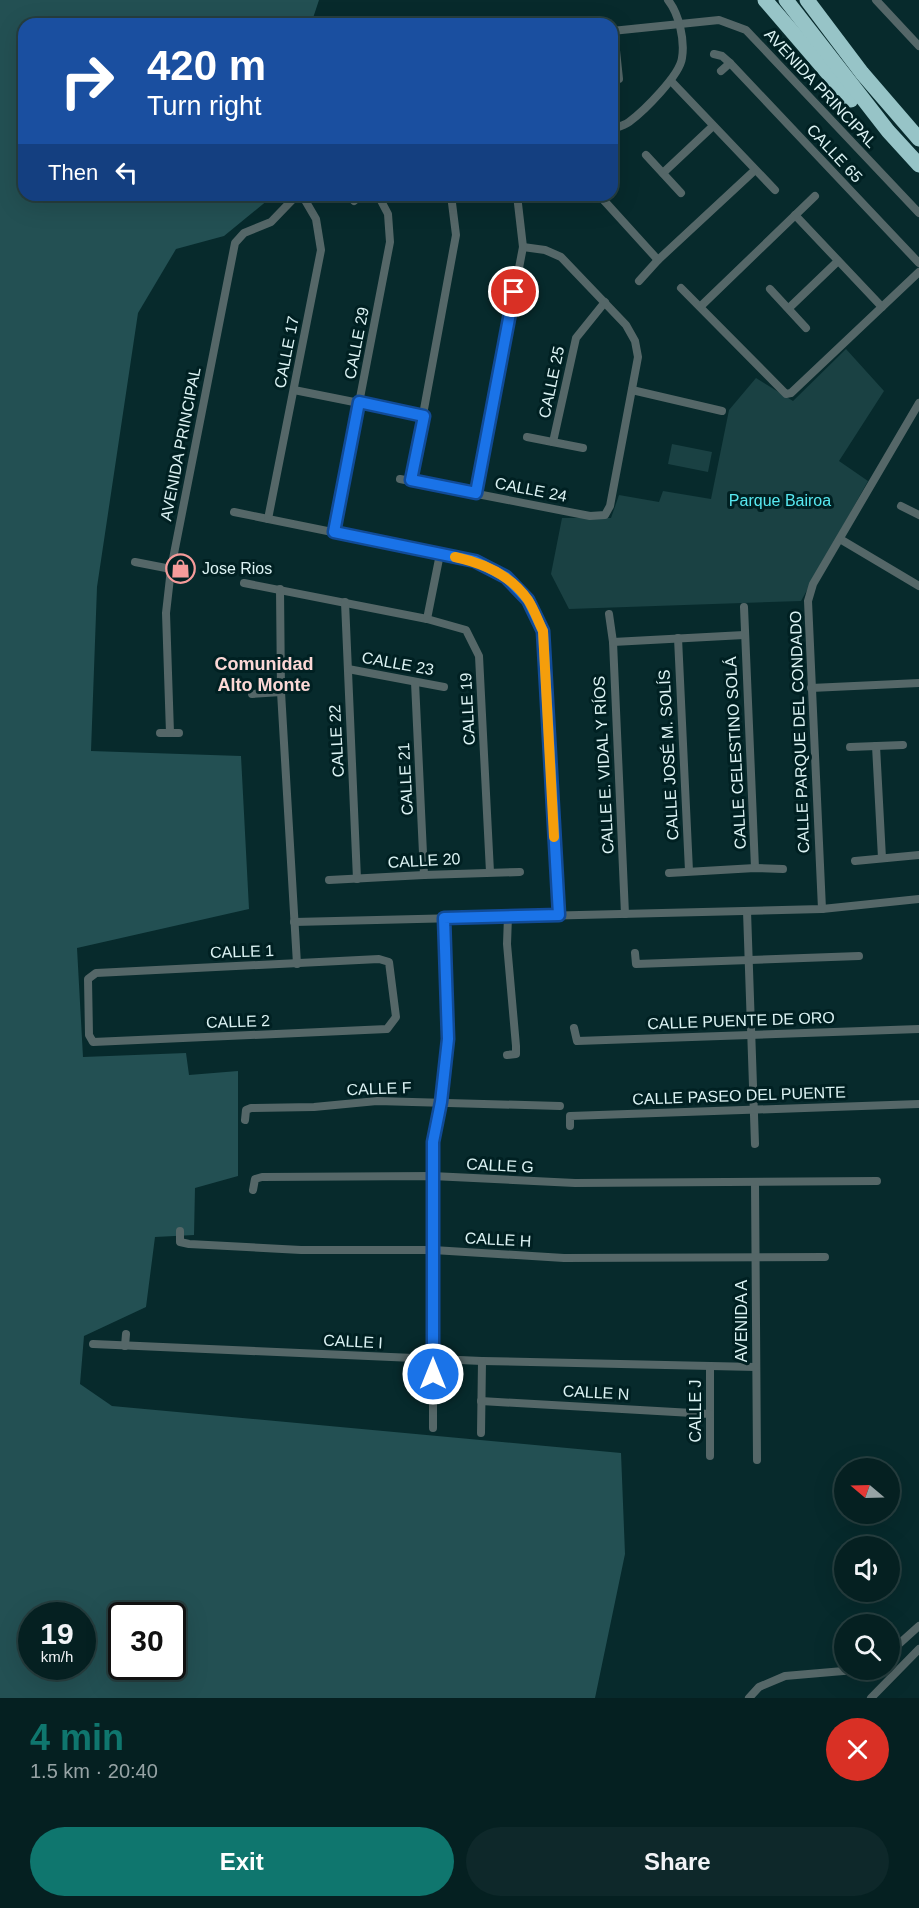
<!DOCTYPE html>
<meta charset="utf-8">
<style>
:root{--surface:#052021;--page:#0e282a;--text:#f1f3f6;--muted:#97a3a5;--line:#263e3f;--accent:#0f766e}
body{margin:0;font-family:Helvetica,sans-serif;background:var(--page);color:var(--text);height:100vh;display:flex;flex-direction:column;font-size:22px;white-space:nowrap}
*{box-sizing:border-box;margin:0}
p{font-size:20px;color:var(--muted)}
.icon{flex:none;width:33px;height:33px;fill:none;stroke:currentColor;stroke-width:2;stroke-linecap:round;stroke-linejoin:round}
.map{position:relative;height:1698px;overflow:hidden}
.drawer{display:flex;flex-direction:column;background:var(--surface);flex:1}
.drawer>*{flex:none}
.guide{position:absolute;left:18px;top:18px;width:600px;height:183px;border-radius:18px;box-shadow:0 6px 24px #0002,0 0 0 2px var(--line);background:#1a4fa0;color:#fff;overflow:hidden}
.needle{width:39px;rotate:289deg}
.controls{position:absolute;left:834px;top:1458px;display:grid;gap:12px}
.controls a{display:grid;place-items:center;width:66px;height:66px;border-radius:50%;background:var(--surface);box-shadow:0 6px 24px #0002,0 0 0 2px var(--line);font-size:30px}
.speed{position:absolute;left:18px;top:1602px;display:flex;gap:12px;font-size:30px;font-weight:700;text-align:center}
.speed>*{display:grid;place-content:center;width:78px;height:78px;border-radius:50%;background:var(--surface);box-shadow:0 6px 24px #0002,0 0 0 2px var(--line);line-height:1}
.speed small{font-size:15px;font-weight:400}
.speed .limit{border:3px solid #111;border-radius:9px;background:#fff;color:#111}
.pin{position:absolute;display:grid;place-items:center;width:51px;height:51px;color:#fff;margin:-26px;border:3px solid #fff;border-radius:50%;box-shadow:0 2px 6px #0007}
.me{position:absolute;width:66px;margin:-33px;rotate:0deg;stroke-linejoin:round;filter:drop-shadow(0 0 4px #0008)}
.turn{display:flex;align-items:center;gap:21px;height:126px;padding:0 30px;font-size:27px}
.turn .icon{width:78px;height:78px;stroke-width:2.5}
.turn b{display:block;font-size:42px;line-height:51px}
.then{display:flex;align-items:center;height:57px;padding:0 30px;background:#0003;gap:12px;font-size:22px}
.round{display:grid;place-items:center;flex:none;width:63px;height:63px;border-radius:32px;background:var(--page)}
.head{display:flex;align-items:center;justify-content:space-between;height:102px;padding:0 30px}
h1{font-size:36px;font-weight:700;line-height:45px;color:var(--accent)}
.primary-button{display:flex;gap:12px;margin-top:auto;padding:12px 30px}
.primary-button a{flex:1;height:69px;border-radius:36px;background:var(--accent);color:#fff;font-size:24px;font-weight:700;line-height:69px;text-align:center}
.primary-button a+a{background:var(--page);color:var(--text)}
.map>svg:first-child{display:block}
</style>
<div class="map">
<svg width="919" height="1698" viewBox="0 0 919 1698">
<rect width="100%" height="100%" fill="#072a2c"/>
<!-- green -->
<g fill="#1a4143">
<polygon points="846,349 884,391 839,461 868,481 801,601 569,609 551,574 562,518 611,518 619,495 659,502 663,491 711,499 729,410 756,378 793,401"/>
<polygon points="672,444 712,452 708,472 668,464"/>
</g>
<!-- forest -->
<path fill="#235053" fill-rule="evenodd" d="M0,0H319L311,24H24V195H274L224,236L176,249L138,313L97,587L91,751L241,756L249,909L77,948L83,1057L186,1053L189,1075L238,1071V1176L195,1188L194,1235L155,1237L146,1307L84,1336L80,1384L112,1406L621,1453L625,1554L595,1698H0ZM32,1616H82V1666H32ZM122,1616H172V1666H122Z"/>
<g fill="none" stroke-linecap="round" stroke-linejoin="round">
<!-- minor -->
<g stroke="#556768" stroke-width="8">
<polyline points="876,0 919,46"/>
<polyline points="612,31 719,20 746,30 919,213"/>
<polyline points="615,41 619,79"/>
<polyline points="714,54 722,56 730,63 919,263"/>
<polyline points="721,71 730,63"/>
<polyline points="671,81 775,190"/>
<path d="M612,129C618,127 625,125 629,122C644,111 680,75 682,58C685,40 679,14 668,0"/>
<polyline points="646,155 681,193"/>
<polyline points="663,173 713,126"/>
<polyline points="599,195 658,260"/>
<polyline points="354,201 361,195"/>
<polyline points="795,215 882,307"/>
<polyline points="639,281 658,260 755,170"/>
<polyline points="681,288 786,394 791,393 919,272"/>
<polyline points="770,289 806,328"/>
<polyline points="701,306 815,196"/>
<polyline points="789,308 838,261"/>
<polyline points="294,390 424,416"/>
<polyline points="632,390 722,411"/>
<polyline points="527,437 583,448"/>
<polyline points="553,442 576,338 605,302"/>
<polyline points="400,479 590,516 605,515 610,506 638,357 635,341 626,325 561,257 545,250 523,247"/>
<polyline points="411,480 456,235 451,195"/>
<polyline points="476,493 523,247 517,195"/>
<polyline points="901,506 919,515"/>
<polyline points="234,512 475,561 506,577 528,600 542,631 559,915"/>
<polyline points="268,519 321,250 316,219 302,195"/>
<polyline points="334,533 390,242 388,214 378,195"/>
<polyline points="840,539 919,586"/>
<polyline points="135,562 171,569"/>
<polyline points="244,583 427,619 466,630 479,656 490,872"/>
<polyline points="280,589 281,692 297,964"/>
<polyline points="345,602 357,879"/>
<polyline points="744,607 755,868"/>
<polyline points="609,614 613,642 625,914"/>
<polyline points="427,619 440,554"/>
<polyline points="678,638 689,871"/>
<polyline points="613,642 744,635"/>
<polyline points="348,669 444,687"/>
<polyline points="415,682 424,875"/>
<polyline points="811,688 919,683"/>
<polyline points="252,694 281,692"/>
<polyline points="160,733 179,733"/>
<polyline points="170,733 166,613 171,569 235,243 244,233 271,222 297,195"/>
<polyline points="876,746 882,858"/>
<polyline points="850,747 903,745"/>
<polyline points="855,861 919,855"/>
<polyline points="669,873 755,868 783,869"/>
<polyline points="329,880 424,875 520,872"/>
<polyline points="822,909 808,601 813,584 919,403"/>
<polyline points="747,911 755,1144"/>
<polyline points="294,922 822,909 919,899"/>
<polyline points="635,953 636,964 859,956"/>
<polygon points="379,959 389,962 396,1017 387,1029 93,1042 89,1035 88,979 96,973"/>
<polyline points="574,1028 577,1041 919,1029"/>
<polyline points="507,1055 516,1054 516,1046 507,944 508,916"/>
<polyline points="245,1120 246,1110 251,1108 314,1107 377,1101 560,1106"/>
<polyline points="570,1126 570,1116 919,1104"/>
<polyline points="755,1183 757,1460"/>
<polyline points="253,1190 255,1179 262,1177 432,1176 575,1183 877,1181"/>
<polyline points="180,1231 180,1242 189,1244 301,1250 433,1250 564,1258 825,1257"/>
<polyline points="93,1344 482,1361 756,1367"/>
<polyline points="125,1346 126,1334"/>
<polyline points="710,1366 710,1456"/>
<polyline points="481,1401 710,1414"/>
<polyline points="433,1428 433,1142 442,1102 448,1055 444,918"/>
<polyline points="481,1433 482,1361"/>
<polyline points="890,1652 919,1626"/>
<polyline points="749,1698 759,1687 785,1676 855,1670"/>
<polyline points="871,1698 919,1649"/>
</g>
<!-- motorway -->
<g stroke="#97c4c7" stroke-width="15">
<polyline points="765,0 851,100"/>
<polyline points="786,0 888,131 919,165"/>
<polyline points="807,0 862,73 919,139"/>
</g>
</g>
<g fill="none" stroke-linecap="round" stroke-linejoin="round">
<defs>
<polyline id="route" points="433,1374 433,1142 441,1102 448,1039 444,918 559,915 543,631 528,600 506,577 475,561 334,532 359,402 424,416 411,480 476,493 514,292"/>
</defs>
<!-- route casing -->
<use href="#route" stroke="#114b97" stroke-width="15"/>
<!-- route -->
<use href="#route" stroke="#1a73e8" stroke-width="10"/>
<!-- slow -->
<path stroke="#f59e0b" stroke-width="10" d="M455,557C483,563 511,575 528,600C534,609 538,621 543,631L554,837"/>
</g>
<!-- icons -->
<defs>
<symbol id="shop-ring" viewBox="-11 -11 22 22"><circle r="9.5" fill="#002022" stroke="#f59b9a" stroke-width="1.5"/><path d="M-5-2.5h2.3a2.7 3.5 0 0 1 5.4 0H5L5.5 6h-11ZM-1.5-2.5h3a1.5 2.3 0 0 0-3 0Z" fill="#f59b9a"/></symbol>
</defs>
<g fill-rule="evenodd">
<use href="#shop-ring" x="164" y="552" width="33" height="33"/>
</g>
<g text-anchor="middle" stroke-width="6" stroke-linejoin="round" paint-order="stroke">
<!-- street labels -->
<g font-size="16" fill="#dcf3f4" stroke="#002022">
<text transform="translate(821 88) rotate(47)" y="6">AVENIDA PRINCIPAL</text>
<text transform="translate(835 153) rotate(47)" y="6">CALLE 65</text>
<text transform="translate(356 343) rotate(-79)" y="6">CALLE 29</text>
<text transform="translate(286 352) rotate(-79)" y="6">CALLE 17</text>
<text transform="translate(551 382) rotate(-78)" y="6">CALLE 25</text>
<text transform="translate(180 444) rotate(-79)" y="6">AVENIDA PRINCIPAL</text>
<text transform="translate(531 489) rotate(11)" y="6">CALLE 24</text>
<text transform="translate(398 663) rotate(10)" y="6">CALLE 23</text>
<text transform="translate(467 709) rotate(-93)" y="6">CALLE 19</text>
<text transform="translate(799 732) rotate(-92)" y="6">CALLE PARQUE DEL CONDADO</text>
<text transform="translate(336 741) rotate(-93)" y="6">CALLE 22</text>
<text transform="translate(735 753) rotate(-93)" y="6">CALLE CELESTINO SOLÁ</text>
<text transform="translate(668 755) rotate(-93)" y="6">CALLE JOSÉ M. SOLÍS</text>
<text transform="translate(603 765) rotate(-93)" y="6">CALLE E. VIDAL Y RÍOS</text>
<text transform="translate(405 779) rotate(-93)" y="6">CALLE 21</text>
<text transform="translate(424 860) rotate(-3)" y="6">CALLE 20</text>
<text transform="translate(242 951) rotate(-2)" y="6">CALLE 1</text>
<text transform="translate(741 1020) rotate(-2)" y="6">CALLE PUENTE DE ORO</text>
<text transform="translate(238 1021) rotate(-2)" y="6">CALLE 2</text>
<text transform="translate(379 1088) rotate(-2)" y="6">CALLE F</text>
<text transform="translate(739 1095) rotate(-2)" y="6">CALLE PASEO DEL PUENTE</text>
<text transform="translate(500 1165) rotate(3)" y="6">CALLE G</text>
<text transform="translate(498 1239) rotate(3)" y="6">CALLE H</text>
<text transform="translate(741 1321) rotate(-90)" y="6">AVENIDA A</text>
<text transform="translate(353 1341) rotate(3)" y="6">CALLE I</text>
<text transform="translate(596 1392) rotate(3)" y="6">CALLE N</text>
<text transform="translate(695 1411) rotate(-90)" y="6">CALLE J</text>
</g>
<!-- park labels -->
<g font-size="16" fill="#57e9f1" stroke="#002022">
<text x="780" y="506">Parque Bairoa</text>
</g>
<!-- poi labels -->
<g font-size="16" fill="#dcf3f4" stroke="#002022" text-anchor="start">
<text x="202" y="574">Jose Rios</text>
</g>
<!-- neighbourhood labels -->
<g font-size="18" font-weight="bold" fill="#fcd8d6" stroke="#002022">
<text x="264" y="670">Comunidad<tspan x="264" dy="21">Alto Monte</tspan></text>
</g>
</g>
</svg>
<div class="controls">
<a><svg class="needle" viewBox="-14 -14 28 28"><path d="M0-13l5 13h-10z" fill="#e53935"/><path d="M0 13l5-13h-10z" fill="#97a3a5"/></svg></a>
<a><svg class="icon" aria-label="sound" viewBox="0 0 24 24"><path d="M4 9h4l5-4v14l-5-4H4zM17 9q2 3 0 6"/></svg></a>
<a><svg class="icon" aria-label="search" viewBox="0 0 24 24"><circle cx="10" cy="10" r="6"/><path d="M15 15l6 6"/></svg></a>
</div>
<div class="speed"><div>19<small>km/h</small></div><div class="limit">30</div></div>
<div class="pin" style="left:514px;top:292px;background:#d93025"><svg class="icon" aria-label="arrive" viewBox="0 0 24 24"><path d="M6 21V4h12l-3 4 3 4H6"/></svg></div>
<svg class="me" style="left:433px;top:1374px" viewBox="-20 -20 40 40"><circle r="17" fill="#1a73e8" stroke="#fff" stroke-width="3"/><path d="M0-11L8 9 0 5-8 9z" fill="#fff"/></svg>
<div class="guide">
<div class="turn"><svg class="icon" aria-label="right" viewBox="0 0 24 24"><path d="M7 20v-9h11M14 6l5 5-5 5"/></svg><div><b>420 m</b>Turn right</div></div>
<div class="then">Then<svg class="icon" aria-label="left" viewBox="0 0 24 24"><path d="M17 20v-9H6M10 6l-5 5 5 5"/></svg></div>
</div>
</div>
<section class="drawer">
<div class="head"><div><h1>4 min</h1><p>1.5 km · 20:40</p></div><a class="round" style="background:#d93025;color:#fff"><svg class="icon" aria-label="close" viewBox="0 0 24 24"><path d="M6 6l12 12M18 6L6 18"/></svg></a></div>
<div class="primary-button"><a>Exit</a><a>Share</a></div>
</section>
